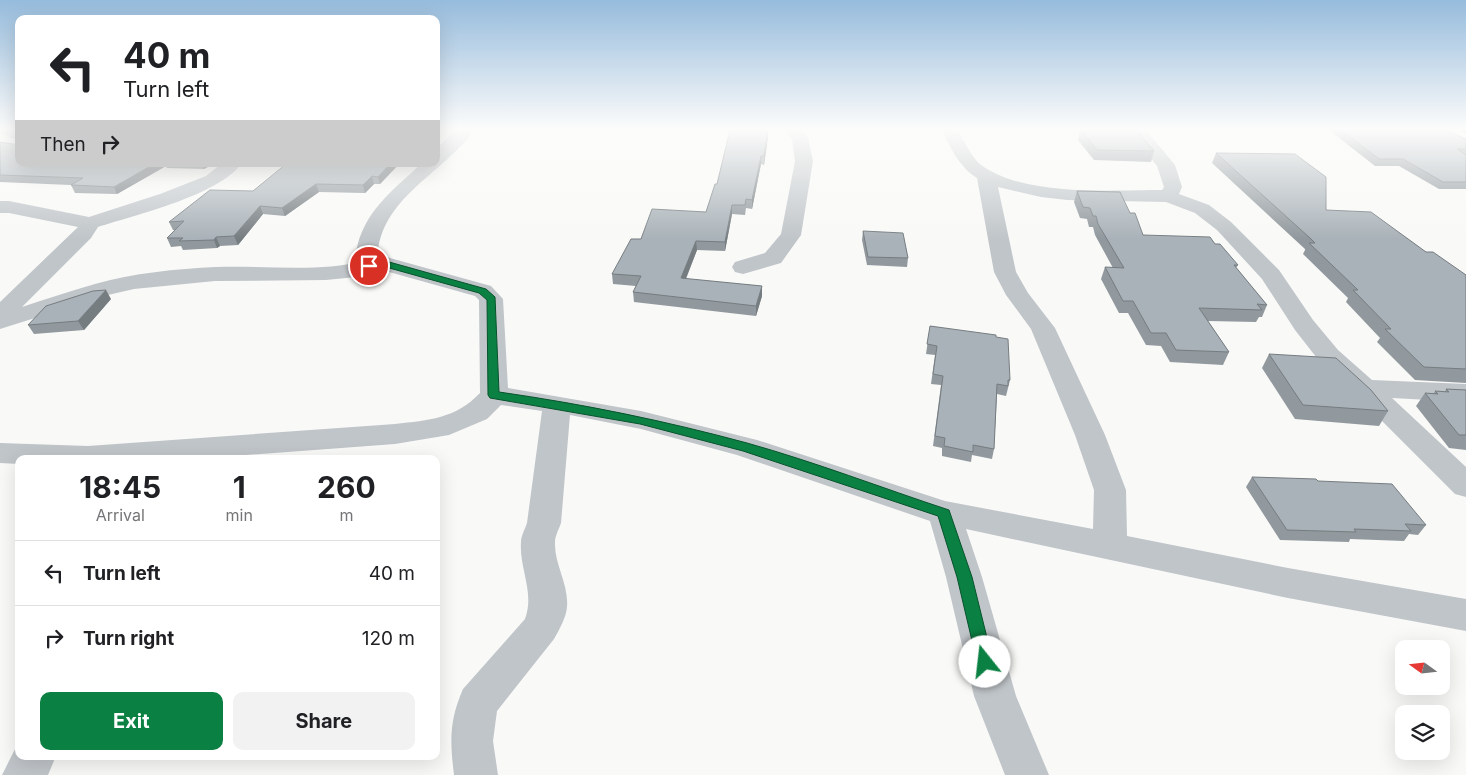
<!DOCTYPE html>
<style>
:root{--surface:#fff;--page:#f2f2f2;--text:#202124;--muted:#757577;--line:#e0e0e0;--accent:#0b8043}
body{margin:0;font-family:Inter,sans-serif;background:var(--page);color:var(--text);height:100vh;display:flex;flex-direction:column;font-size:19px;white-space:nowrap}
*{box-sizing:border-box;margin:0}
p{font-size:16px;color:var(--muted)}
.icon{flex:none;width:28px;height:28px;fill:none;stroke:currentColor;stroke-width:2;stroke-linecap:round;stroke-linejoin:round}
.map{position:relative;flex:1;overflow:hidden}
.sheet{position:absolute;left:15px;top:455px;width:425px;height:305px;display:flex;flex-direction:column;background:var(--surface);border-radius:10px;box-shadow:0 5px 20px #0002}
.sheet>*{flex:none}
.guide{position:absolute;left:15px;top:15px;width:425px;height:152px;border-radius:10px;box-shadow:0 5px 20px #0002;background:#fff;color:var(--text);overflow:hidden}
.needle{width:32px;rotate:285deg}
.buttons{position:absolute;left:1395px;top:640px;display:grid;gap:10px}
.buttons a{display:grid;place-items:center;width:55px;height:55px;border-radius:10px;background:var(--surface);box-shadow:0 5px 20px #0002;font-size:25px}
.pin{position:absolute;display:grid;place-items:center;width:42px;height:42px;color:#fff;margin:-21px;border:2px solid #fff;border-radius:50%;box-shadow:0 1px 5px #0007}
.me{position:absolute;width:55px;margin:-28px;rotate:344deg;stroke-linejoin:round;filter:drop-shadow(0 0 4px #0008)}
.turn{display:flex;align-items:center;gap:18px;height:105px;padding:0 25px;font-size:22px}
.turn .icon{width:65px;height:65px;stroke-width:2.5}
.turn b{display:block;font-size:35px;line-height:42px}
.then{display:flex;align-items:center;height:48px;padding:0 25px;background:#0003;gap:10px;font-size:19px}
.eta{display:flex;justify-content:space-evenly;align-items:center;height:85px;text-align:center}
.eta b{font-size:30px;font-weight:700;line-height:35px}
.cta{display:flex;gap:10px;margin-top:auto;padding:10px 25px}
.cta a{flex:1;height:58px;border-radius:10px;background:var(--accent);color:#fff;font-size:20px;font-weight:700;line-height:58px;text-align:center}
.cta a+a{background:var(--page);color:var(--text)}
ul{padding:0;list-style:none}
li{display:flex;align-items:center;gap:15px;height:65px;padding:0 25px;border-top:1px solid var(--line)}
li div{flex:1}
li b{display:block;font-size:19px}
li em{font-style:normal}
.map>svg:first-child{display:block}
</style>
<div class="map">
<svg width="1466" height="775" viewBox="0 0 1466 775">
<rect width="100%" height="100%" fill="#f9f9f7"/>
<g fill="none" stroke-linecap="round" stroke-linejoin="round">
<!-- minor -->
<g fill="#c0c5c9" fill-rule="evenodd">
<polygon points="0,130 19,130 19,141 1,133"/>
<path d="M456,130H474C446,171 384,196 378,251L390,258L491,286L503,299L508,388L641,411L757,440L945,501L1093,529L1094,490L1075,435L1031,329L1006,295L994,272L977,178C959,167 951,148 942,130H958C965,142 971,157 981,165C1026,197 1109,190 1162,190L1164,187L1157,166L1129,130H1146L1175,165L1182,187L1179,194L1209,205L1231,222L1279,270L1313,320L1338,350L1372,380L1466,384V402L1392,398L1466,467V497L1455,494L1355,394L1320,362L1295,330L1262,279L1217,230L1195,213L1166,202L1067,200L1041,197L998,187L1016,272L1028,293L1055,328L1105,435L1126,490L1127,536L1288,568L1466,599V631L1288,598L966,529L982,577L1016,696L1049,775H1005L974,696L946,577L930,521L737,455L641,429L570,415L561,523C559,529 555,536 555,542C554,564 569,584 567,607C566,618 559,630 554,639L497,711L493,741L498,775H454C450,742 449,721 463,689L525,619C535,592 519,569 521,542C521,536 525,529 527,523L542,411L501,405L487,419L449,435L395,444L192,459H19V464L0,463V443L88,446L395,424C429,420 455,419 480,393L479,300L475,296L382,270L356,277L326,280L215,281L134,289L108,295L0,329V302L78,227L9,213H0V201H9L89,217L160,194L206,176L221,164H241C219,195 135,215 98,227L91,238L22,307C46,299 70,291 95,284C133,273 176,269 216,267C263,265 318,273 364,261L356,253C362,213 393,190 421,164H436V149Z"/>
<polygon points="784,130 801,130 808,138 813,161 801,235 781,263 743,274 735,272 732,267 735,262 765,253 781,234 795,161 792,139"/>
<polygon points="19,741 19,756 56,756 48,775 2,775"/>
</g>
</g>
<!-- wall -->
<g fill="#91999e">
<polygon points="1080,130 1136,130 1154,151 1151,162 1094,160 1078,140"/>
<polygon points="1329,130 1446,130 1466,139 1466,189 1439,189 1399,166 1375,166"/>
<polygon points="1460,130 1466,130 1466,134"/>
<polygon points="768,137 764,165 761,164 752,209 746,208 745,215 732,214 725,251 697,250 686,279 762,286 762,296 756,316 634,302 633,292 636,286 613,284 612,274 641,239 706,212 717,184"/>
<polygon points="0,142 19,164 213,164 204,169 167,168 166,166 117,194 75,193 71,185 0,182"/>
<polygon points="1216,153 1326,210 1426,252 1466,275 1466,383 1415,380 1377,342 1380,338 1346,302 1348,298 1303,254 1305,250 1305,249 1212,163"/>
<polygon points="286,164 399,164 380,184 374,184 365,193 319,192 285,216 263,214 238,245 220,246 217,248 183,250 181,246 171,247 167,238 175,230 173,230 169,222 253,191"/>
<polygon points="1077,191 1130,213 1143,235 1215,244 1238,265 1236,268 1267,305 1262,317 1259,317 1256,322 1208,321 1229,352 1223,365 1170,362 1161,346 1146,345 1128,313 1119,313 1101,279 1105,267 1113,268 1095,235 1093,227 1089,227 1087,219 1080,218 1074,202"/>
<polygon points="863,231 908,258 907,267 867,265 862,240"/>
<polygon points="111,299 84,330 34,334 28,325"/>
<polygon points="930,326 996,337 1010,380 1006,396 997,394 994,449 992,459 972,455 971,462 942,456 942,448 933,446 941,385 931,384 935,355 926,354"/>
<polygon points="1269,354 1388,411 1379,426 1295,419 1262,368"/>
<polygon points="1446,389 1466,390 1466,450 1449,448 1416,406 1425,393 1434,393 1435,391 1445,392"/>
<polygon points="1252,477 1318,481 1426,525 1418,535 1409,534 1404,541 1350,539 1349,542 1280,540 1246,487"/>
</g>
<!-- shaded-wall -->
<g fill="#767d81">
<polygon points="768,130 768,137 764,165 764,156"/>
<polygon points="761,156 761,164 752,209 752,200"/>
<polygon points="154,164 165,164 166,166 117,194 114,187"/>
<polygon points="202,164 213,164 204,169"/>
<polygon points="390,164 399,164 380,184 378,177"/>
<polygon points="372,176 374,184 365,193 363,185"/>
<polygon points="316,184 319,192 285,216 282,208"/>
<polygon points="732,205 732,214 725,251 725,242"/>
<polygon points="260,206 263,214 238,245 234,236"/>
<polygon points="216,237 220,246 217,248 214,240"/>
<polygon points="696,241 697,250 682,288 681,278"/>
<polygon points="762,286 762,296 756,316 756,306"/>
<polygon points="106,290 111,299 84,330 78,321"/>
</g>
<!-- building -->
<g fill="#a9b2b8" stroke="#767d81">
<polygon points="730,130 768,130 764,156 761,156 752,200 746,199 745,205 732,205 725,242 696,241 681,278 762,286 756,306 633,292 641,276 612,274 631,239 641,239 652,209 706,212 715,184 717,184"/>
<polygon points="1081,130 1136,130 1154,151 1097,150"/>
<polygon points="1341,130 1446,130 1466,139 1466,149 1457,149 1466,155 1466,182 1443,182 1403,159 1379,159"/>
<polygon points="0,142 19,145 19,164 154,164 114,187 71,185 83,178 0,175"/>
<polygon points="1216,153 1295,154 1326,177 1326,210 1371,212 1426,252 1433,252 1466,275 1466,369 1424,367 1385,329 1391,329 1353,290 1358,290 1309,243 1315,243 1310,238"/>
<polygon points="286,164 390,164 378,177 372,176 363,185 316,184 282,208 260,206 234,236 216,237 214,240 179,241 183,238 167,238 184,221 169,222 210,190 253,191"/>
<polygon points="1077,191 1120,192 1130,213 1135,213 1143,235 1210,237 1215,244 1220,244 1238,265 1234,265 1267,305 1257,304 1262,310 1199,308 1229,352 1176,350 1166,333 1151,333 1133,301 1123,301 1105,267 1124,268 1098,224 1096,216 1093,216 1090,208 1083,207"/>
<polygon points="863,231 903,233 908,258 868,257"/>
<polygon points="106,290 78,321 28,325 46,306 93,291"/>
<polygon points="930,326 996,335 996,337 1008,339 1010,380 1008,380 1008,386 997,384 994,449 973,445 973,452 944,446 945,438 935,436 943,376 933,374 937,346 927,344"/>
<polygon points="1269,354 1336,358 1371,390 1388,411 1303,405"/>
<polygon points="1446,389 1466,390 1466,435 1459,435 1425,393 1438,394 1435,391 1449,392"/>
<polygon points="1252,477 1316,479 1318,481 1392,484 1426,525 1405,524 1411,531 1354,529 1356,532 1287,530"/>
</g>
<!-- sky -->
<linearGradient id="sky" x2="0" y2="1"><stop stop-color="#96bbdc"/><stop offset="0.54" stop-color="#fcfcfb"/><stop offset="1" stop-color="#fcfcfb" stop-opacity="0"/></linearGradient>
<rect width="1466" height="239" fill="url(#sky)"/>
<!-- route -->
<path fill="#0b8043" stroke="#07532c" d="M382,260L486,289L495,297L499,392C583,404 666,421 747,443C815,462 882,488 949,510L972,577L993,662L991,668L985,670L979,668L977,662L957,577L938,516L743,451L640,424L490,398L488,395L487,300L479,293L382,266L369,269L364,266Z"/>
</svg>
<div class="buttons">
<a><svg class="needle" viewBox="-14 -14 28 28"><path d="M0-13l5 13h-10z" fill="#e53935"/><path d="M0 13l5-13h-10z" fill="#757577"/></svg></a>
<a><svg class="icon" aria-label="layers" viewBox="0 0 24 24"><path d="M12 4l9 5-9 5-9-5zM3 14l9 5 9-5"/></svg></a>
</div>
<div class="pin" style="left:369px;top:266px;background:#d93025"><svg class="icon" aria-label="arrive" viewBox="0 0 24 24"><path d="M6 21V4h12l-3 4 3 4H6"/></svg></div>
<svg class="me" style="left:985px;top:662px" viewBox="-20 -20 40 40"><circle r="19" fill="#fff"/><path d="M0-13L10 11 0 6-10 11z" fill="#0b8043"/></svg>
<div class="guide">
<div class="turn"><svg class="icon" aria-label="left" viewBox="0 0 24 24"><path d="M17 20v-9H6M10 6l-5 5 5 5"/></svg><div><b>40 m</b>Turn left</div></div>
<div class="then">Then<svg class="icon" aria-label="right" viewBox="0 0 24 24"><path d="M7 20v-9h11M14 6l5 5-5 5"/></svg></div>
</div>
<section class="sheet">
<div class="eta">
<div><b>18:45</b><p>Arrival</p></div>
<div><b>1</b><p>min</p></div>
<div><b>260</b><p>m</p></div>
</div>
<ul>
<li><svg class="icon" aria-label="left" viewBox="0 0 24 24"><path d="M17 20v-9H6M10 6l-5 5 5 5"/></svg><div><b>Turn left</b></div><em>40 m</em></li>
<li><svg class="icon" aria-label="right" viewBox="0 0 24 24"><path d="M7 20v-9h11M14 6l5 5-5 5"/></svg><div><b>Turn right</b></div><em>120 m</em></li>
</ul>
<div class="cta"><a>Exit</a><a>Share</a></div>
</section>
</div>
